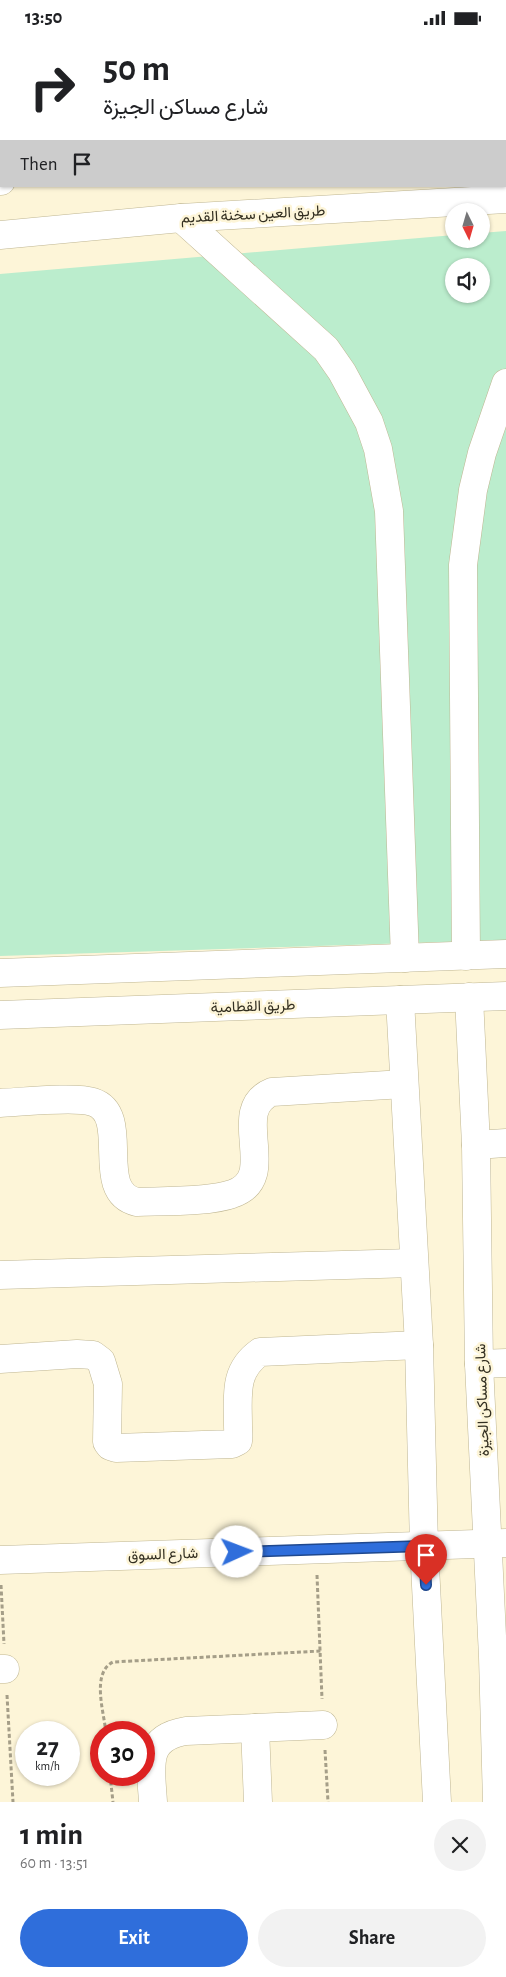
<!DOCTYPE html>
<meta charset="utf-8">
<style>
:root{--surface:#fff;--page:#f2f2f2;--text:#202124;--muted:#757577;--accent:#2f6edb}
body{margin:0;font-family:"Alegreya Sans",Vazirmatn,sans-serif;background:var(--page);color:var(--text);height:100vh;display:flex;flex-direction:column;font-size:19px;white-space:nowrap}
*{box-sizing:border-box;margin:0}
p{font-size:16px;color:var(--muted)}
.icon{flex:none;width:28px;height:28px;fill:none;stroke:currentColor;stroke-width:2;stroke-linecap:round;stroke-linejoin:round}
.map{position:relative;height:1767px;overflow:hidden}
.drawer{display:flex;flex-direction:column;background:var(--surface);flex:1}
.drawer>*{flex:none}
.top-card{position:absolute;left:0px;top:0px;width:506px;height:152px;box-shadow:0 1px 4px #0004;background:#fff;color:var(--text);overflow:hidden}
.needle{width:32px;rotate:175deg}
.tools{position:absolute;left:445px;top:168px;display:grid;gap:10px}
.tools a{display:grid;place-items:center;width:45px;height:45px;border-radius:50%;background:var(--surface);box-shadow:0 1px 4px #0004;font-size:25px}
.speed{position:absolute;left:15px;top:1686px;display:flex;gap:10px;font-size:25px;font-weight:700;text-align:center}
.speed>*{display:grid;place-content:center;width:65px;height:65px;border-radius:50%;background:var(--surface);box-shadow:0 1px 4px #0004;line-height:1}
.speed small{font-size:12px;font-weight:400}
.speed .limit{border:8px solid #d22;background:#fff;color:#111}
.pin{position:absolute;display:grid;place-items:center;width:42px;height:42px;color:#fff;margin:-51px -21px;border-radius:50% 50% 50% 0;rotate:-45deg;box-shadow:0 0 5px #0007}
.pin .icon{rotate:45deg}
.me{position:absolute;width:55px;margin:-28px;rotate:88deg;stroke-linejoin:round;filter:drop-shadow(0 0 4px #0008)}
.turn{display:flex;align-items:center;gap:18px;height:105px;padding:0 20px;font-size:22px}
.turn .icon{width:65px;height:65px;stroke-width:2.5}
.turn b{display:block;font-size:35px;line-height:42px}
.then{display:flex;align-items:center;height:48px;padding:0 20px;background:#0003;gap:10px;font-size:19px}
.round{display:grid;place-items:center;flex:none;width:52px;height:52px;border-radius:26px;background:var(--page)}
.overview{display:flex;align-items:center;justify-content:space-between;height:85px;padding:0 20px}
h1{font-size:30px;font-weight:700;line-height:38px}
.action{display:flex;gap:10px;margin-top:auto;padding:10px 20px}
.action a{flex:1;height:58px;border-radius:30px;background:var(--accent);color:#fff;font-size:20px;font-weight:700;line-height:58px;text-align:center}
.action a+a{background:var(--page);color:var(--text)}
.status{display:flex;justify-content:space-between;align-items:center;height:35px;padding:0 25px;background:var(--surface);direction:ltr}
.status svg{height:14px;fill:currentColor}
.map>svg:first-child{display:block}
</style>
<div class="status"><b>13:50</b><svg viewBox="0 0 49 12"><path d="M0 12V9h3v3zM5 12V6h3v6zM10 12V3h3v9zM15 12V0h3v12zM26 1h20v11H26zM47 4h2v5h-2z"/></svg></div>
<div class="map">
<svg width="506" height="1767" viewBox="0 0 506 1767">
<rect width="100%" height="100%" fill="#fdf5d8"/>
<!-- green -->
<path fill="#bbedcd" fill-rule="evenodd" d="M506,196V905L0,921V239L454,200V204H481V198ZM454,231H481V259H454Z"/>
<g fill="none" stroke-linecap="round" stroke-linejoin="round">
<defs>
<g id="minor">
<polyline points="181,183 326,314 342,337 369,387 378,414 389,476 405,923"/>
<polyline points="466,921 463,530 473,455 482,418 506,348"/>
<polyline points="0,938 506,919"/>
<polyline points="469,962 476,1110 479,1329 493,1622 497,1767"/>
<polyline points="400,965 419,1310 424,1511 437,1767"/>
<polyline points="0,980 506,961"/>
<path d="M0,1068C21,1067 76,1061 93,1067C133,1080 92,1157 137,1167C162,1166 210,1167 232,1159C282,1143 227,1075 272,1057L404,1049"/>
<polyline points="476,1110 506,1108"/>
<polyline points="0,1240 413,1228"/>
<path d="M0,1324L77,1319L93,1320L101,1326L108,1349L107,1407L110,1411L116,1413L232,1409L238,1406C239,1401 238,1396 238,1391C238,1361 233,1336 260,1317L419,1310"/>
<polyline points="479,1329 506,1328"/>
<polyline points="0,1525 506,1508"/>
<polyline points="0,1634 5,1634"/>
<polyline points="255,1693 258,1767"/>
<path d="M153,1767C151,1732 143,1703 186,1696L323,1690"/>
</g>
<g id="major">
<polyline points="505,116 506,116"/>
<polyline points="0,146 1,146"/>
<polyline points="0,200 181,183 506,164"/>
</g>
</defs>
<!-- minor casing -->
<use href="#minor" stroke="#bfb692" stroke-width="29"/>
<!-- major casing -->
<use href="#major" stroke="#bfb692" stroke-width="29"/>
<!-- path -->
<g stroke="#a59e88" stroke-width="3" stroke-dasharray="4 2.5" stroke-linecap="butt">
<polyline points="317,1540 322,1664"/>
<polyline points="1,1550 4,1609"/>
<polyline points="7,1660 13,1767"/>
<path d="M106,1698C104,1677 91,1638 113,1627L321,1616"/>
<polyline points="325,1715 328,1767"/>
<polyline points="110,1740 113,1767"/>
</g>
<!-- minor -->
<use href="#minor" stroke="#fff" stroke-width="28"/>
<!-- major -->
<use href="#major" stroke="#fff" stroke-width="28"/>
</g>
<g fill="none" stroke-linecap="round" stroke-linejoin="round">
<defs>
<polyline id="route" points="237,1517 424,1511 426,1550"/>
</defs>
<!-- route casing -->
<use href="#route" stroke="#1f488e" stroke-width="12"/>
<!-- route -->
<use href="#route" stroke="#2f6edb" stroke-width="9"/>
</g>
<g text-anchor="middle" stroke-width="5" stroke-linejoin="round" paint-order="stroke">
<!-- street labels -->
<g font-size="15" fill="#332f21" stroke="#fdf5d8">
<text transform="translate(253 179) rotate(-3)" y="5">طريق العين سخنة القديم</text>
<text transform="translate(253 971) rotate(-2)" y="5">طريق القطامية</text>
<text transform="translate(482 1365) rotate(-92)" y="5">شارع مساكن الجيزة</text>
<text transform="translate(163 1519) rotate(-2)" y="5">شارع السوق</text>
</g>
</g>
</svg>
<div class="tools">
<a><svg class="needle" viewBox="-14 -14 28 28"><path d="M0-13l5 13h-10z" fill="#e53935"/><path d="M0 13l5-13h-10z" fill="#757577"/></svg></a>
<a><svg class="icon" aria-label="sound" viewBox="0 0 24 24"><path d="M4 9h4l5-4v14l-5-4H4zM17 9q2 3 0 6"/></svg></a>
</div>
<div class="speed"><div>27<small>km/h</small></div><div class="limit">30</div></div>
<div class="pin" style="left:426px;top:1550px;background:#d93025"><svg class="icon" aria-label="arrive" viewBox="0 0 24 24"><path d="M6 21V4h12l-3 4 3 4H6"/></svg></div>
<svg class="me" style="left:237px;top:1517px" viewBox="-20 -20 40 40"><circle r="19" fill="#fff"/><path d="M0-13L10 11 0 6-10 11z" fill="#2f6edb"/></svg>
<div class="top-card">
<div class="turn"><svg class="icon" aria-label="right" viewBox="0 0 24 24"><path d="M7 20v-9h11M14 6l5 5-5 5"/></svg><div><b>50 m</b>شارع مساكن الجيزة</div></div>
<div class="then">Then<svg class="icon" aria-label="arrive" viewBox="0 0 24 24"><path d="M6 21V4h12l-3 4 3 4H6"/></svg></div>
</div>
</div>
<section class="drawer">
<div class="overview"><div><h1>1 min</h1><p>60 m · 13:51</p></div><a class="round"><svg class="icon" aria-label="close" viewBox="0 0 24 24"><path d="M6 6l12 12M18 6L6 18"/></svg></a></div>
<div class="action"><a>Exit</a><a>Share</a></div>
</section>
